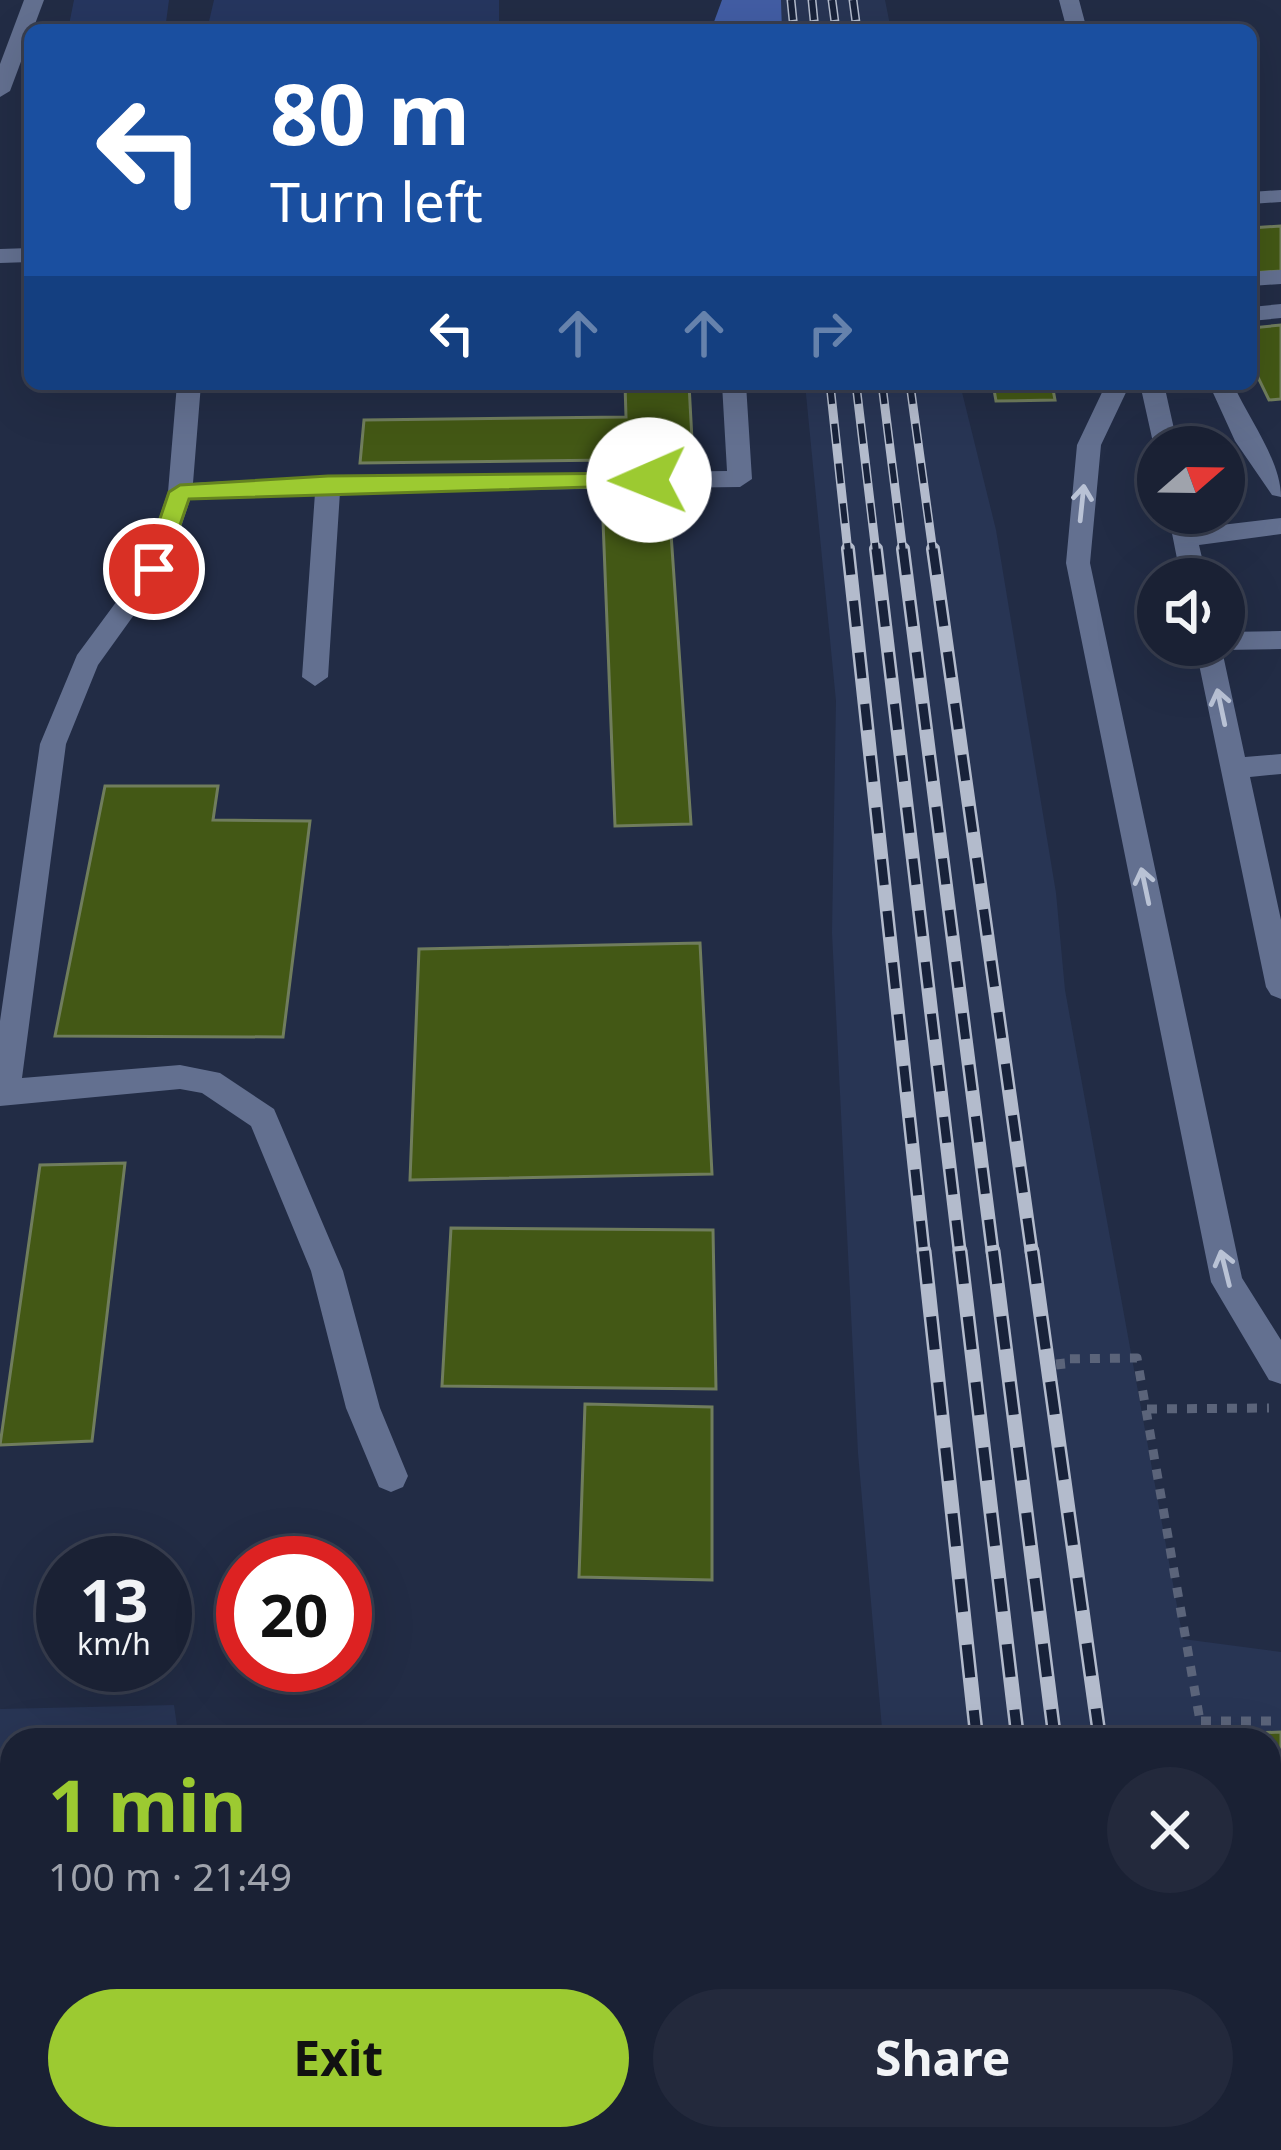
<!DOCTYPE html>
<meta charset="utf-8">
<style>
:root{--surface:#1a2134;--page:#23293c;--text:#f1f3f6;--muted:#9fa3ac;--line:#383e4f;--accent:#9cca31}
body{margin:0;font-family:"Noto Sans",sans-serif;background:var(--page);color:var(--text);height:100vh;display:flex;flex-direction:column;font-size:45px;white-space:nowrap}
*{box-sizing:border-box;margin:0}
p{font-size:39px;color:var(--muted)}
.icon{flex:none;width:66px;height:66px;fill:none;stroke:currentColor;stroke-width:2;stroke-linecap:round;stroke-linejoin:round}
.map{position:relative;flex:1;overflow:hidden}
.side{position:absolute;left:0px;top:1728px;width:1281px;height:423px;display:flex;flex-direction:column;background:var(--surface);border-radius:36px 36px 0 0;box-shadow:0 12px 48px #0002,0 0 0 3px var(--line)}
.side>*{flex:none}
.guide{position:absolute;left:24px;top:24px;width:1233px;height:366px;border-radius:18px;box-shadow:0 12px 48px #0002,0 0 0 3px var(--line);background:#1a4fa0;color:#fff;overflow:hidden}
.needle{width:78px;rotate:70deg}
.controls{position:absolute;left:1137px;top:426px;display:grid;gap:24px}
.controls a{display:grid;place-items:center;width:108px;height:108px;border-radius:50%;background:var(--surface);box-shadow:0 12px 48px #0002,0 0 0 3px var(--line);font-size:60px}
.speed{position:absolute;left:36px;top:1536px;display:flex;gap:24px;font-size:60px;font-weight:700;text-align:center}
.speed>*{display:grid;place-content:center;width:156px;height:156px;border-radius:50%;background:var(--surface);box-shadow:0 12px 48px #0002,0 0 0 3px var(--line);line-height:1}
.speed small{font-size:30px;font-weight:400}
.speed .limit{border:18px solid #d22;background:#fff;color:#111}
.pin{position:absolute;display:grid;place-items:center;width:102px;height:102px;color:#fff;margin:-51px;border:6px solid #fff;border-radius:50%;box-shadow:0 3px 12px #0007}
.me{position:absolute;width:132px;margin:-66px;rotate:269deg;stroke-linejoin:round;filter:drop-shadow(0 0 9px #0008)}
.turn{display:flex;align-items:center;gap:42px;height:252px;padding:0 48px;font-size:54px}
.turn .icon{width:156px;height:156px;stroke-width:2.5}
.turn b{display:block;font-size:84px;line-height:102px}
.lanes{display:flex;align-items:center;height:114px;padding:0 48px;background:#0003;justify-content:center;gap:60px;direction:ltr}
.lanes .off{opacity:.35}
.round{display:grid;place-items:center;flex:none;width:126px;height:126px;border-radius:63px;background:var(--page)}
.summary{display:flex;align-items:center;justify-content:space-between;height:204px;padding:0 48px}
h1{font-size:72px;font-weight:700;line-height:90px;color:var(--accent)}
.button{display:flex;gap:24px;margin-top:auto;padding:24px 48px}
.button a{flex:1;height:138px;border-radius:72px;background:var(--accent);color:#111;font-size:48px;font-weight:700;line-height:138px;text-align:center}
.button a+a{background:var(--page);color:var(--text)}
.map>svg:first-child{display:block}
</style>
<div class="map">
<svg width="1281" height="2150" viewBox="0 0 1281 2150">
<rect width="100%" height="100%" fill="#222c45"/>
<!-- built -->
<g fill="#283554">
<polygon points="781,0 885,0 891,30 782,30"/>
<polygon points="805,384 960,384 996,530 1056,893 1065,990 1183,1639 1281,1652 1281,2070 1272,2071 1281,2150 918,2150 917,2139 1269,2139 1269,1740 883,1740 858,1453 832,933 836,701"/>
<polygon points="174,1705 179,1740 12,1740 12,2139 255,2139 258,2150 0,2150 0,1709"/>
</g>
<!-- green -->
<g fill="#26365f">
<polygon points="74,0 169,0 165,30 68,30"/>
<polygon points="214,0 499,0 499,30 207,30"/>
</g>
<!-- forest -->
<polygon fill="#425da4" points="722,0 781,0 782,30 711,30"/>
<!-- building -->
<g fill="#435815" stroke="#707d5d" stroke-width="3">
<polygon points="1281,226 1281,271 1251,273 1251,228"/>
<polygon points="1281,325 1281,399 1269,400 1251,363 1251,328"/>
<polygon points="625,384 689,384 693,459 360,463 364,420 626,417"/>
<polygon points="993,384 1052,384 1055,400 996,401"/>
<polygon points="670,519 691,824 615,826 603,521"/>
<polygon points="105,786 218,786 213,820 310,821 283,1037 55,1036"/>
<polygon points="700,943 712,1174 410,1180 419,949"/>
<polygon points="125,1163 92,1441 0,1445 40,1165"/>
<polygon points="451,1228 713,1230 716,1389 442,1386"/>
<polygon points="585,1404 712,1407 712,1580 579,1577"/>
<polygon points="1281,1732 1281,1880 1269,1818 1269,1740 1254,1740 1252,1733"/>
<polygon points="1269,1881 1281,1881 1281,1990 1269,1928"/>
</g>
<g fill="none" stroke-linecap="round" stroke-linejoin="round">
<!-- path -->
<g stroke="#5b647a" stroke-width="9" stroke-dasharray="10 10" stroke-linecap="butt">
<polyline points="1061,1369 1060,1359 1137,1358 1200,1721"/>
<polyline points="1147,1409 1269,1408"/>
<polyline points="1201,1740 1200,1721 1281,1721"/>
</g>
<!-- minor -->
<g fill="#637090" fill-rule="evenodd">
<polygon points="24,0 44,0 10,91 0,97 0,64"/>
<polygon points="1059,0 1079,0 1087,30 1067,30"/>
<polygon points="1281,190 1281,202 1251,204 1251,192"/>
<polygon points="30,248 30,262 0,263 0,249"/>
<polygon points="1281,270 1281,284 1251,286 1251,272"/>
<polygon points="1281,304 1281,318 1251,321 1251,307"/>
<polygon points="177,384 201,384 193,483 328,476 727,471 722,384 746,384 752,479 740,487 340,492 328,677 315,686 302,677 315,493 190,500 167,569 98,665 66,744 22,1078 180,1065 220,1073 274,1109 343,1271 380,1408 408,1476 403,1487 391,1492 379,1487 346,1408 311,1271 251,1126 202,1093 180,1089 0,1106 0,1021 40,744 77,655 142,567 168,492"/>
<polygon points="1106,384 1130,384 1101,445 1090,563 1242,1278 1281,1340 1281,1384 1269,1380 1211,1282 1066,563 1077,445"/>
<polygon points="1140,384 1164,384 1178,447 1158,447 1158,453 1154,447"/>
<path d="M1209,384H1233C1249,419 1281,461 1281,497L1272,495L1235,441Z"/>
<polygon points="1168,513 1192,513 1196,528 1281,518 1281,534 1199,545 1207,579 1181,579"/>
<polygon points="1281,631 1281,649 1222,650 1245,757 1281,754 1281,774 1250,777 1281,920 1281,999 1271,995 1266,987 1195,645 1224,645 1224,632"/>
<rect x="51" y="2139" width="40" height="11"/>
<rect x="885" y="2139" width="40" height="11"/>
</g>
<defs>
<g id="rail-far2">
<polyline points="791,0 794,30"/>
<polyline points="812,0 815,30"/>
<polyline points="832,0 836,30"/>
<polyline points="853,0 857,30"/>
<polyline points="830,384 848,552"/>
<polyline points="856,384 876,552"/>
<polyline points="882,384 903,552"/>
<polyline points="910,384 933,552"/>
</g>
<g id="rail-far1">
<polyline points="848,549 924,1254"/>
<polyline points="876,549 960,1254"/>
<polyline points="903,549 993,1254"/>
<polyline points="933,549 1032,1254"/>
</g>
<g id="rail">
<polyline points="924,1251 977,1740"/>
<polyline points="960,1251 1018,1740"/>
<polyline points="993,1251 1055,1740"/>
<polyline points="1032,1251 1100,1740"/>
<polyline points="1020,2139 1021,2150"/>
<polyline points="1065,2139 1066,2150"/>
<polyline points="1106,2139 1108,2150"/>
<polyline points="1156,2139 1157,2150"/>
</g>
</defs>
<!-- rail-far2 casing -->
<use href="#rail-far2" stroke="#b3bbcc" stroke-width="9"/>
<!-- rail-far1 casing -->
<use href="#rail-far1" stroke="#b3bbcc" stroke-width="14"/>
<!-- rail casing -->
<use href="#rail" stroke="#b3bbcc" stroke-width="15"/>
<!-- rail-far2 -->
<use href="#rail-far2" stroke="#18223a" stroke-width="6" stroke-dasharray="20" stroke-linecap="butt"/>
<!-- rail-far1 -->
<use href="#rail-far1" stroke="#18223a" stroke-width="9" stroke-dasharray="26" stroke-linecap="butt"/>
<!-- rail -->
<use href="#rail" stroke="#18223a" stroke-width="10" stroke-dasharray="33" stroke-linecap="butt"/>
</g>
<!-- one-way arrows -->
<defs><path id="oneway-shaft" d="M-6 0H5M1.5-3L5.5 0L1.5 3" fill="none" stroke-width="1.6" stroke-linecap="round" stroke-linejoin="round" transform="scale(3)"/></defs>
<g stroke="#b9c2d5">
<use href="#oneway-shaft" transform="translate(1082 503) rotate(-84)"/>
<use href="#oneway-shaft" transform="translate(1221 707) rotate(-102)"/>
<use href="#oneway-shaft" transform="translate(1145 886) rotate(-102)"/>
<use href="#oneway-shaft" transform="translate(1225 1268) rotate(-104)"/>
</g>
<!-- route -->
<polygon fill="#9cca31" stroke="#658320" stroke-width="3" points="649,473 656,475 656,485 189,499 163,574 146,574 143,569 169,492 180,485 328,476"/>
</svg>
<div class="controls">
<a><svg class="needle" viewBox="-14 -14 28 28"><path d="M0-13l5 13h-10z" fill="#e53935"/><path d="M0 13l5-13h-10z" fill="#9fa3ac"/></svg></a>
<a><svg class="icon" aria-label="sound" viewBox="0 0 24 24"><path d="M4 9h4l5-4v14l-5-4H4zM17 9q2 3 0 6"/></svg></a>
</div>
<div class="speed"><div>13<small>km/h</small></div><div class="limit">20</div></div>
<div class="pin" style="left:154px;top:569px;background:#d93025"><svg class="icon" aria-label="arrive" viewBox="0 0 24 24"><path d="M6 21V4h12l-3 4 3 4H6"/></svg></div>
<svg class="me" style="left:649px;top:480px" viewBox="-20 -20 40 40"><circle r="19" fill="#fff"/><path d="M0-13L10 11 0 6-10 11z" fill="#9cca31"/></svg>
<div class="guide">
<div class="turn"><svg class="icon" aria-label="left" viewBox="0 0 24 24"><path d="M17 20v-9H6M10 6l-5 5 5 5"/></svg><div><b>80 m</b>Turn left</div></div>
<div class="lanes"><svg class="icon" aria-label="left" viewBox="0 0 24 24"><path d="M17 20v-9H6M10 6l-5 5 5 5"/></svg><svg class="icon off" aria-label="ahead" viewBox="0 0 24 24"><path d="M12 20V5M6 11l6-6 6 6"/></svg><svg class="icon off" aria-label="ahead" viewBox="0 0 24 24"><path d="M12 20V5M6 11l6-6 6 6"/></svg><svg class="icon off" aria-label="right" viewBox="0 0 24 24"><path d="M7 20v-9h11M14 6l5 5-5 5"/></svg></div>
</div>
<section class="side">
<div class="summary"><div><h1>1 min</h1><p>100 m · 21:49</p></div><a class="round"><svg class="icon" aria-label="close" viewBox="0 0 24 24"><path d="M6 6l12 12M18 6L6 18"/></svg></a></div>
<div class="button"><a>Exit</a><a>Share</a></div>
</section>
</div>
